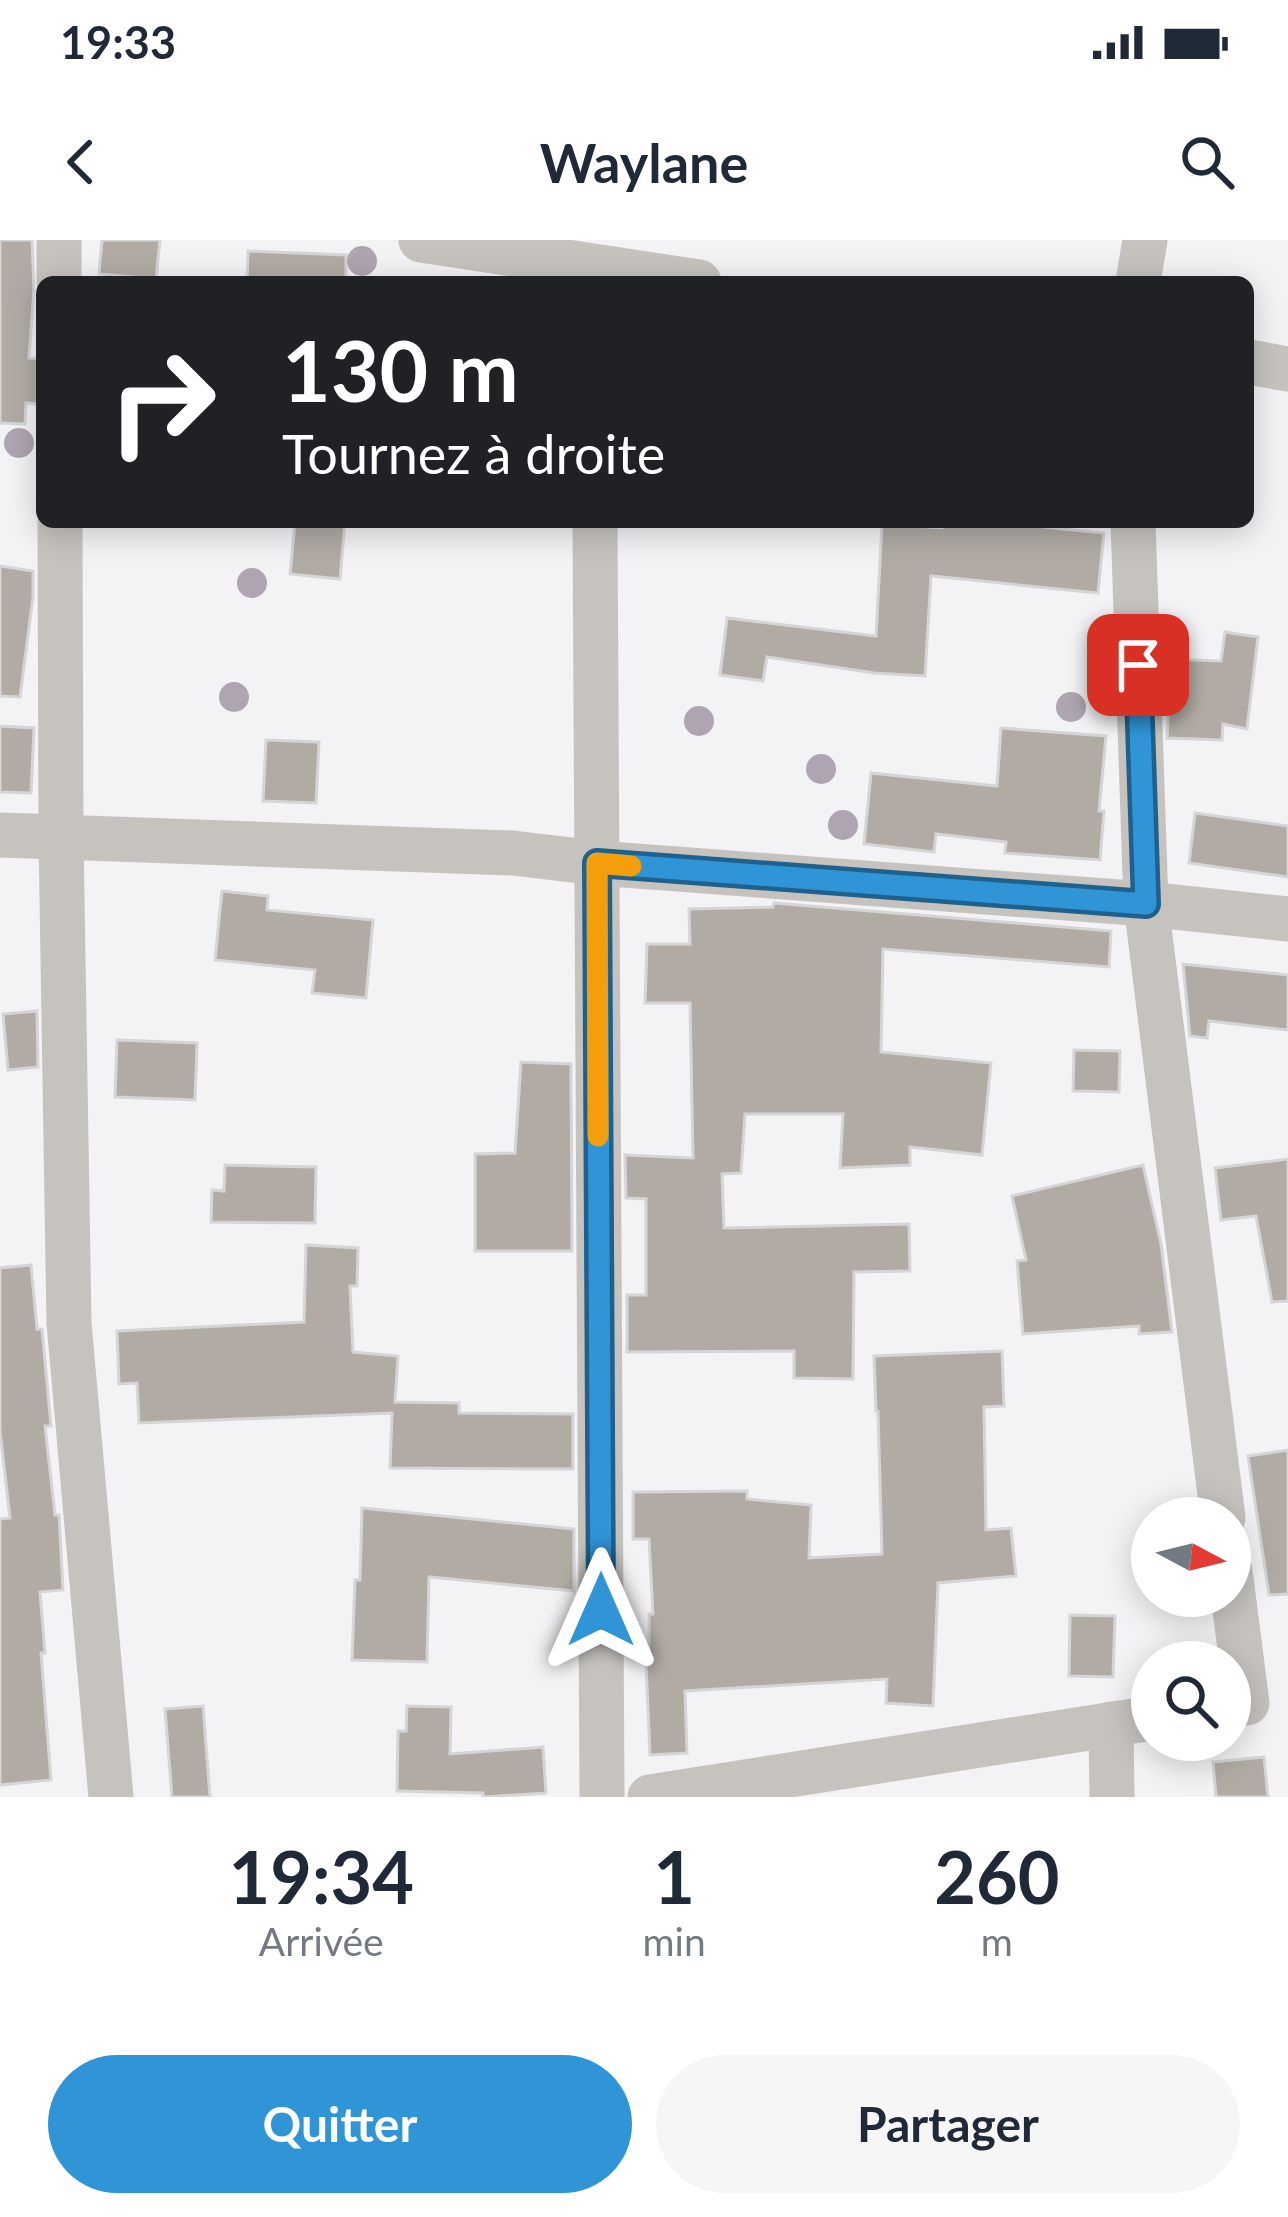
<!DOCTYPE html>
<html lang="fr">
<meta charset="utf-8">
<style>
:root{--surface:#fff;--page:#f6f6f7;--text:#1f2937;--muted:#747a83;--accent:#3095d7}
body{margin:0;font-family:Lato,sans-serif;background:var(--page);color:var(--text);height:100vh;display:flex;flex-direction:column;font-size:45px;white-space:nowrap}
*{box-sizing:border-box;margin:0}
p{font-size:39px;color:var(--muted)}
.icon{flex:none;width:66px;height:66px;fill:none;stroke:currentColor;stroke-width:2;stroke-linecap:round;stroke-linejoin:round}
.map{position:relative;height:1557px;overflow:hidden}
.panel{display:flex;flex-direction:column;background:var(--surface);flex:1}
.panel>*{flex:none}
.hud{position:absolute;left:36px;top:36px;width:1218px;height:252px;border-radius:18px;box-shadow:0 6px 30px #0003;background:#202124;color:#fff;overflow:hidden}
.needle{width:78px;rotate:97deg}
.tools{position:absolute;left:1131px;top:1257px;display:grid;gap:24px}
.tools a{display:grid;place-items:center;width:120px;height:120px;border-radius:50%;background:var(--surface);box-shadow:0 6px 30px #0003;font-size:60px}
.pin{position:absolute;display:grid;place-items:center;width:102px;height:102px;color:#fff;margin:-51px;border-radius:24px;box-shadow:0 6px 18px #0006}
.me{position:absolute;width:132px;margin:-66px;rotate:0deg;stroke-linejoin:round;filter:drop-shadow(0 0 9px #0008)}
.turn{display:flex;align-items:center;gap:42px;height:252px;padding:0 48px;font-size:54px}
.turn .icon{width:156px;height:156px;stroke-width:2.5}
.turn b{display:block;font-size:84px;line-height:102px}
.eta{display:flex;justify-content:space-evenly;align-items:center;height:204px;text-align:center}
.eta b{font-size:72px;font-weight:700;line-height:84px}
.action{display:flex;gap:24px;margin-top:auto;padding:24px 48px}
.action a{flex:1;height:138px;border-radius:72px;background:var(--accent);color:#fff;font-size:48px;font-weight:700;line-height:138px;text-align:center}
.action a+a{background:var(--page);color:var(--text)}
.status{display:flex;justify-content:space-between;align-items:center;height:84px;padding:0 60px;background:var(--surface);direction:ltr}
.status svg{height:33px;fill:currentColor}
header{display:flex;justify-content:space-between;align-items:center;height:156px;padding:0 48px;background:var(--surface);font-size:54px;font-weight:700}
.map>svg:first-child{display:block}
</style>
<div class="status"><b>19:33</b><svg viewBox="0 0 49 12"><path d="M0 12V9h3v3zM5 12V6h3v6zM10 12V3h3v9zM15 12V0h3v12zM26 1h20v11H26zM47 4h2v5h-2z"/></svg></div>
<header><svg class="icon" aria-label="back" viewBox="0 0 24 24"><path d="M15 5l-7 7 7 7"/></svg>Waylane<svg class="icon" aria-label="search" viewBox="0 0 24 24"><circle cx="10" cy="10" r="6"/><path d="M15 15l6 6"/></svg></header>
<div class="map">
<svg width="1288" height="1557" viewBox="0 0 1288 1557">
<rect width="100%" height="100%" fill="#f3f2f5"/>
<!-- building -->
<g fill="#b1aba4" stroke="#d5d5d7" stroke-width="3">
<polygon points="0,0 32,0 34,49 29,118 41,119 37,164 26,163 25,184 0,183"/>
<polygon points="102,0 160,0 156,39 99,34"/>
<polygon points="248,11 346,15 346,42 247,42"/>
<polygon points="295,282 345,282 340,339 290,334"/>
<polygon points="943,282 993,282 1104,293 1098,353 931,336 925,436 874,433 767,417 763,441 720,435 727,378 876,396 882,284 942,288"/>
<polygon points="0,326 33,331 33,357 20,457 0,456"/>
<polygon points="1225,392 1258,397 1247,489 1223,484 1222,500 1167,498 1171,419 1221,421"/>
<polygon points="0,486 34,488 31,553 0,552"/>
<polygon points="1001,488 1106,496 1099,571 1104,571 1100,620 1005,613 1006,602 936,594 934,612 864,604 871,533 997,546"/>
<polygon points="266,500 319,502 316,563 263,561"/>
<polygon points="1195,573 1288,586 1288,637 1189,623"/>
<polygon points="222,651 268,656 267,670 373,680 366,758 312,753 315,730 215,720"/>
<polygon points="774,663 1111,691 1109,727 883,709 881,812 991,823 982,915 910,907 910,925 840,928 843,874 745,874 741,933 722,934 724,988 909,984 910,1031 854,1032 853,1139 794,1138 794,1111 627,1112 627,1055 646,1055 646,959 626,958 625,915 693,918 690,763 645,763 647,704 690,704 689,669 773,667"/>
<polygon points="1183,724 1288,735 1288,790 1209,781 1207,798 1190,796"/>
<polygon points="37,771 38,827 8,830 3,774"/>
<polygon points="117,800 197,803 195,860 115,857"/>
<polygon points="1074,810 1120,811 1119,852 1073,851"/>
<polygon points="521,822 571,824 572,1011 475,1011 475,914 515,913"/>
<polygon points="1288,919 1288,1061 1272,1062 1256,976 1221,980 1215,928"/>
<polygon points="225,925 316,927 315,983 211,982 212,950 224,951"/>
<polygon points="1143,925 1161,1004 1172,1092 1139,1094 1139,1086 1023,1094 1017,1021 1026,1020 1012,956"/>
<polygon points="306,1005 358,1008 357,1046 350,1046 353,1112 398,1116 395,1162 459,1163 459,1173 573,1174 573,1229 390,1228 392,1173 139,1183 137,1143 119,1144 117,1091 304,1082"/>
<polygon points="31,1025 37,1089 42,1089 51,1186 45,1186 55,1275 59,1275 63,1350 40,1352 45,1413 41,1413 51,1540 0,1545 0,1279 10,1278 0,1191 0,1028"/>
<polygon points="1002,1111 1004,1166 984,1167 986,1290 1011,1288 1016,1336 938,1343 933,1466 886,1463 887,1439 685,1451 687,1513 650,1515 646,1423 649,1423 649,1374 653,1374 649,1299 633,1299 633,1252 747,1251 747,1259 811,1265 809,1318 882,1314 878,1171 876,1171 874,1116"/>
<polygon points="1288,1210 1288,1354 1269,1355 1248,1216"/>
<polygon points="362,1268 574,1289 574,1351 429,1337 427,1422 352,1420 355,1340 360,1340"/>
<polygon points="1070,1375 1115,1376 1113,1437 1069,1436"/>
<polygon points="203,1466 210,1557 172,1557 165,1469"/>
<polygon points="407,1466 451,1467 450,1514 543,1507 546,1553 483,1557 483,1553 397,1551 398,1491 406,1491"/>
<polygon points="1264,1517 1268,1557 1216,1557 1213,1522"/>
</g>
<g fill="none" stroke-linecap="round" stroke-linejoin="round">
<!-- minor -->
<g stroke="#c6c3bf" stroke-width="45">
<polyline points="59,0 59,42"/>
<polyline points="421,0 699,42"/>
<polyline points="1138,42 1145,0"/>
<polyline points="1248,122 1288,129"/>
<polyline points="60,282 61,597 69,1083 111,1557"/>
<polyline points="595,282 602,1557"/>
<polyline points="1133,282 1146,664 1223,1278"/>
<polyline points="0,595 513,613 597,623 1146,664 1288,679"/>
<polyline points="1230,1331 1247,1463"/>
<polyline points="1111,1484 1112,1557"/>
<polyline points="650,1557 1152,1478"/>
</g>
</g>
<!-- trees -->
<g fill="#afa4b1">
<circle cx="362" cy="21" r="15"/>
<circle cx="19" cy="203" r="15"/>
<circle cx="252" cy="343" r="15"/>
<circle cx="234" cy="457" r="15"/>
<circle cx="1071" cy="467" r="15"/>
<circle cx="699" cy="481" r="15"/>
<circle cx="821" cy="529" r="15"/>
<circle cx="843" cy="585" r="15"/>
</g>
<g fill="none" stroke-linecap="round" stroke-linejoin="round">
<defs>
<polyline id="route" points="601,1370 597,623 1146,664 1138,425"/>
</defs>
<!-- route casing -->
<use href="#route" stroke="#1f618c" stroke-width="30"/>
<!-- route -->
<use href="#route" stroke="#3095d7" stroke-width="21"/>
<!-- slow -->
<polyline stroke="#f59e0b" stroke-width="21" points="598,896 597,623 631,626"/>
</g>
</svg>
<div class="tools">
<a><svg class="needle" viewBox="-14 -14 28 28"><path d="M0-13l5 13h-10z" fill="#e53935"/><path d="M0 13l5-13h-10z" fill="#747a83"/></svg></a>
<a><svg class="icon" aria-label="search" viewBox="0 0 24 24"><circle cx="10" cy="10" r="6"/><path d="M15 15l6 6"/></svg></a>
</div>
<div class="pin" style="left:1138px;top:425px;background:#d93025"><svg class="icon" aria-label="arrive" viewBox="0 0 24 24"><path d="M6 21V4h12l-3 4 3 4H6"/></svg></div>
<svg class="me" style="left:601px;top:1370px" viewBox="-20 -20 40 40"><path d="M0-17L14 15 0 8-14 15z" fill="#3095d7" stroke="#fff" stroke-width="4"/></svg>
<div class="hud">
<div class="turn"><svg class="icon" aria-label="right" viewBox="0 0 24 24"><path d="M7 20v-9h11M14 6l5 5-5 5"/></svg><div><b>130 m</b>Tournez à droite</div></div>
</div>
</div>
<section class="panel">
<div class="eta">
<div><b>19:34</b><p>Arrivée</p></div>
<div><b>1</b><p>min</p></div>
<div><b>260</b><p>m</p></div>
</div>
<div class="action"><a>Quitter</a><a>Partager</a></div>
</section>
